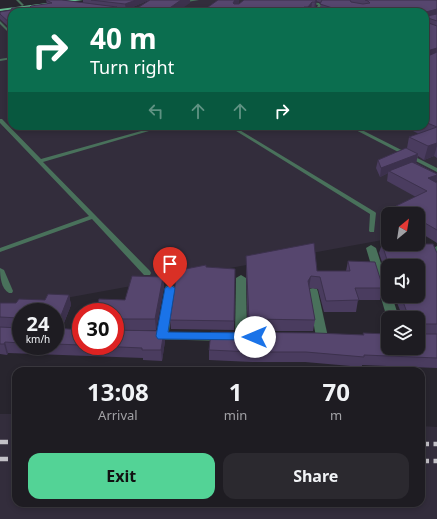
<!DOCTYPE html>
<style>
:root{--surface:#1e1c22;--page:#2b292f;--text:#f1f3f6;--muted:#a1a1a5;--line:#3c3a40;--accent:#53d396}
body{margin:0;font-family:"Noto Sans",sans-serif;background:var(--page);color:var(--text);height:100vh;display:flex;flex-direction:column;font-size:15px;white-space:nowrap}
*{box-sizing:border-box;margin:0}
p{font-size:13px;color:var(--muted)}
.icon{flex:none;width:22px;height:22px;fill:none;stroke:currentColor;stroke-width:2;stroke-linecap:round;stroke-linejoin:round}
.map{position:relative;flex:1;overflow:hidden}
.sheet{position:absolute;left:12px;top:367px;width:413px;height:140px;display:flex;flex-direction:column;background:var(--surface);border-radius:12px;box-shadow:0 2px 6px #0003,0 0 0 1px var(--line)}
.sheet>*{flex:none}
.hud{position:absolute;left:8px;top:8px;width:421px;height:122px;border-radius:12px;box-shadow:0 2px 6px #0003,0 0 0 1px var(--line);background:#0b6e4f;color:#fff;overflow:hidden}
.needle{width:26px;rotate:30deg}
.fabs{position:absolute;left:381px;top:207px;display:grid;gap:8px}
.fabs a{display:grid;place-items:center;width:44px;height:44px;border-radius:8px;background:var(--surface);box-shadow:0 2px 6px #0003,0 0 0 1px var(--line);font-size:20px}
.speed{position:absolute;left:12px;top:303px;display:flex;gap:8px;font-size:20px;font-weight:700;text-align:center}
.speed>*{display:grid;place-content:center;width:52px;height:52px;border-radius:50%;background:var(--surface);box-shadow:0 2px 6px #0003,0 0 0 1px var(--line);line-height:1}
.speed small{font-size:10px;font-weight:400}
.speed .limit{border:6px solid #d22;background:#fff;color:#111}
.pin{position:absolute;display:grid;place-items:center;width:34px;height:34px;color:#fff;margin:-41px -17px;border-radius:50% 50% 50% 0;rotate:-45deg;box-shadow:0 0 4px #0007}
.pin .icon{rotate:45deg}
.me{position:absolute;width:44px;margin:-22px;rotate:270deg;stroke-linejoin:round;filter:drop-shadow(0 0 3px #0008)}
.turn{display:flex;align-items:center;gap:14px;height:84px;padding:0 16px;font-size:18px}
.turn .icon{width:52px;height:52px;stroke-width:2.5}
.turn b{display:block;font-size:28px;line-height:34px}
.lanes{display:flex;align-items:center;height:38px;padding:0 16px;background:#0003;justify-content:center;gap:20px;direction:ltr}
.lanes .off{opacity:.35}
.eta{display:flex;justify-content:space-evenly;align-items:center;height:68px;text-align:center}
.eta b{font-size:24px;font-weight:700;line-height:28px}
.action{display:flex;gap:8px;margin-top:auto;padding:8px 16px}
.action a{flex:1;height:46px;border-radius:12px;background:var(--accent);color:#111;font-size:16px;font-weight:700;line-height:46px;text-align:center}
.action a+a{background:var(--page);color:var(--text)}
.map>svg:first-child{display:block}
</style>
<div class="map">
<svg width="437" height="519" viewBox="0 0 437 519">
<rect width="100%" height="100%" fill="#28252e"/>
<!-- built -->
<g fill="#332d3c" fill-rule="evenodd">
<path d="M105,0H437V242L418,233V214H388V239L0,310V13ZM12,12H425V126H12Z"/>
<polygon points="0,414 16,414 16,503 421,503 421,426 437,427 437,519 0,519"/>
</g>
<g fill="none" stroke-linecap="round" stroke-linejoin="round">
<!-- service -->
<g fill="#49715b" fill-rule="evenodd">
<polygon points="16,0 19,0 24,5 22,6"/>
<polygon points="191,0 199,0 181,3 180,2"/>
<polygon points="292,0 319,3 321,5 319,12 315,12 318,5"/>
<polygon points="108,9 129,11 131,12 107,11"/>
<polygon points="0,21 12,33 12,36 0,24"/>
<polygon points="12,57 12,59 0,61 0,59"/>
<polygon points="0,119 2,119 41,159 159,126 166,126 43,162 150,271 151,273 150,275 144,275 92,219 0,252 0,248 89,216 0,123"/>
<polygon points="228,126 233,126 375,212 376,213 374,232 370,232 369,231 370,214"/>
<polygon points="348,126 354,126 437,168 437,172"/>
<path d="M0,268L4,270L13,291L12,293H9C1,289 0,276 0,268Z"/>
</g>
<!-- minor -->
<g fill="#49715b" fill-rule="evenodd">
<polygon points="371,245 376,248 388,285 388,296 392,296 399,318 387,318 366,248"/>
<polygon points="437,246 437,253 434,252 432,249"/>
<polygon points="241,275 246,278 247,337 245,340 241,341 237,340 235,337 236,278"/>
<polygon points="170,285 174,286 175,288 169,332 224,333 228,334 230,337 228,340 224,341 148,339 146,336 148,333 157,332 165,288 166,286"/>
<polygon points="313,288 317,289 318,292 328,337 326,340 322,341 318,340 316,337 308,292 309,289"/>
</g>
<!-- primary -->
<polygon fill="#64bb8e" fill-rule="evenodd" points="71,0 83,0 0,11 0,9"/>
<!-- rail -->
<g stroke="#c3c1c7" stroke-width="4.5" stroke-dasharray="8 4.5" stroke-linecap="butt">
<polyline points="0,442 16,442"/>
<polyline points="421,444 437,444"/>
<polyline points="0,459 16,459"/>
<polyline points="421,461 437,461"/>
</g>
</g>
<!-- wall -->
<g fill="#4a3c5f">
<polygon points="46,0 83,3 83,0 149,0 126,10 117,9 117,12 12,12 12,30 0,19 0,12 30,7 47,4"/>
<polygon points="239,0 239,4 244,0 437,0 437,158 434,156 424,160 418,156 416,163 437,174 437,178 436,182 437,183 437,243 418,231 418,214 394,214 396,206 416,197 387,181 388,173 380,177 376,168 378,160 407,148 409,137 419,134 403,126 425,126 425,12 320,12 321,3 319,2 316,1 316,6 314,11 311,10 310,12 201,12"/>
<polygon points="382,244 437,253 437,368 362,365 362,367 305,362 252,362 209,360 209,350 363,335 363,333 418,348 418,318 403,318 396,300 394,296 418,296 418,266 388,266 388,280 379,253"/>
<polygon points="246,256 317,271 346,271 348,261 383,288 380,300 358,300 356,312 324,312 318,289 309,288 315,320 313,331 248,331 246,267"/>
<polygon points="206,267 235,269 234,330 171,329 170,320 175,286 174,276"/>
<polygon points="163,277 164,287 156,330 115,330 115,312 98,303 125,300"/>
<polygon points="69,295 71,305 62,328 55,328 55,312 21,312 21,346 55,346 55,328 81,330 81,346 115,346 164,331 165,341 162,361 143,360 143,358 8,353 7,355 0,354 0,303 16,303 45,300"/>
</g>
<!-- shaded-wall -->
<g fill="#3c314d">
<polygon points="136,0 149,0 126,10 125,4"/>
<polygon points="169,0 190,0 190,3 177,12 164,12"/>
<polygon points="235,0 239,0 239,4 232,12 233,3"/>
<polygon points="316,0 317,0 316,6 314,11 315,2"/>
<polygon points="312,2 311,10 310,12 307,12 308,7"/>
<polygon points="117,7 117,12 102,12"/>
<polygon points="304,7 304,12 300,12"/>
<polygon points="437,9 437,16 428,18 425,28 426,12"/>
<polygon points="437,48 437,56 425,58 427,51"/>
<polygon points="437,143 437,146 434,156 424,160 428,146"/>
<polygon points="418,154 416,163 391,172 389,171 388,173 380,177 381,168"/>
<polygon points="437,175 437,178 435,184 428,178"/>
<polygon points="311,276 309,288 308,281"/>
<polygon points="163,277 164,287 156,330 155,319"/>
<polygon points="69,295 71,305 62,328 60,318"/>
<polygon points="164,331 165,341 162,361 161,350"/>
<polygon points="5,342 8,353 7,355 4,344"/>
</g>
<!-- building -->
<g fill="#56466e" stroke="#3c314d">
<polygon points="46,0 62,0 117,7 102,12 12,12 12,25 0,14 0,12 11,10 12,8 30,7 31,6 52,3"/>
<polygon points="91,0 136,0 125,4"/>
<polygon points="150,0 181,0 164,12 131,12"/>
<polygon points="218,0 235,0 233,3 234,4 239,4 244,0 316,0 315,2 312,2 308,7 304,7 300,12 201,12"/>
<polygon points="322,0 350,0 351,2 363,4 370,3 368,1 365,0 437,0 437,9 426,12 426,15 427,16 437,14 437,21 428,18 426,19 426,22 437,26 437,48 427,51 426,54 428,56 437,52 437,127 425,122 425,12 345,12 320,4"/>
<polygon points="437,127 437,143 428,146 409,137"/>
<polygon points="406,148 418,154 381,168 378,160"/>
<polygon points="412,162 437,174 437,175 428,178 437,183 437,230 418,219 418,214 409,214 396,206 427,191 389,171"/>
<polygon points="314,243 317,271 350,271 348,261 375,262 383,288 355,288 359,300 326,301 320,277 311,276 308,281 315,320 249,319 246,256"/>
<polygon points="382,244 433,244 437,253 437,324 420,324 420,334 437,334 437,358 364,355 364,357 306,352 253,352 209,350 211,332 316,333 364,335 363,333 388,334 388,348 418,348 418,318 409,318 401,296 418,296 418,266 389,266"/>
<polygon points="206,265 206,267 235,269 234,321 170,320 176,279 174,276 175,271"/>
<polygon points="132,276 163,277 155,319 115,319 115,312 91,312 94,303 98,303 99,299 125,300"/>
<polygon points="48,294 69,295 60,318 55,318 55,312 21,312 21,343 5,342 4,344 0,344 0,327 19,328 19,318 0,317 0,303 16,303 19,299 45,300"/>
<polygon points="55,328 81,330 81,345 55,344"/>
<polygon points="115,330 164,331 161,350 142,350 142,348 98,346 115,346"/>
</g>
<!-- route -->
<polygon fill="#1a73e8" stroke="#114b97" points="170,285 175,288 168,332 255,333 259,334 260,337 259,340 158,339 156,336 165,288"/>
</svg>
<div class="fabs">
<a><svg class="needle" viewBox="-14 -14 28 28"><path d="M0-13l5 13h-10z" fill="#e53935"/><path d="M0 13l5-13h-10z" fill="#a1a1a5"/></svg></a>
<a><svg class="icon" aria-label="sound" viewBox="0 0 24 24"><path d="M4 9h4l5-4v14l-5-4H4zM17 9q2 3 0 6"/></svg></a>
<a><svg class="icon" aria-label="layers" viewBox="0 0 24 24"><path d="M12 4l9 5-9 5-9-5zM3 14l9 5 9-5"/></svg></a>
</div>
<div class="speed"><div>24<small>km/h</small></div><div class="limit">30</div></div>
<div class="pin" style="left:170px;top:288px;background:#d93025"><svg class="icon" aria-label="arrive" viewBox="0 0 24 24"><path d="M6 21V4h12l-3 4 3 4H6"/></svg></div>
<svg class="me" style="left:255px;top:337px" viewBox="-20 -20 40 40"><circle r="19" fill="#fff"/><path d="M0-13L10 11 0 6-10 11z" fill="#1a73e8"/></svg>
<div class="hud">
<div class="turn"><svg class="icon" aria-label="right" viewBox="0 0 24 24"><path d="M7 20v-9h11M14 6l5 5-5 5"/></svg><div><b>40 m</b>Turn right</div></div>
<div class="lanes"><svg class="icon off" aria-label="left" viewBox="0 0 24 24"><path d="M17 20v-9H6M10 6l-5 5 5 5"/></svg><svg class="icon off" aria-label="ahead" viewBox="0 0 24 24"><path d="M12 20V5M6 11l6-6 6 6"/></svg><svg class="icon off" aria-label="ahead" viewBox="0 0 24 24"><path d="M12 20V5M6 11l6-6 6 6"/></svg><svg class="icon" aria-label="right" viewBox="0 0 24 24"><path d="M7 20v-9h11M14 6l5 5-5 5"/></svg></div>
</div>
<section class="sheet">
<div class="eta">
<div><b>13:08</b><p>Arrival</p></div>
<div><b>1</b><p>min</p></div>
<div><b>70</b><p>m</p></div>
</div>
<div class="action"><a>Exit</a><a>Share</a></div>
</section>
</div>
